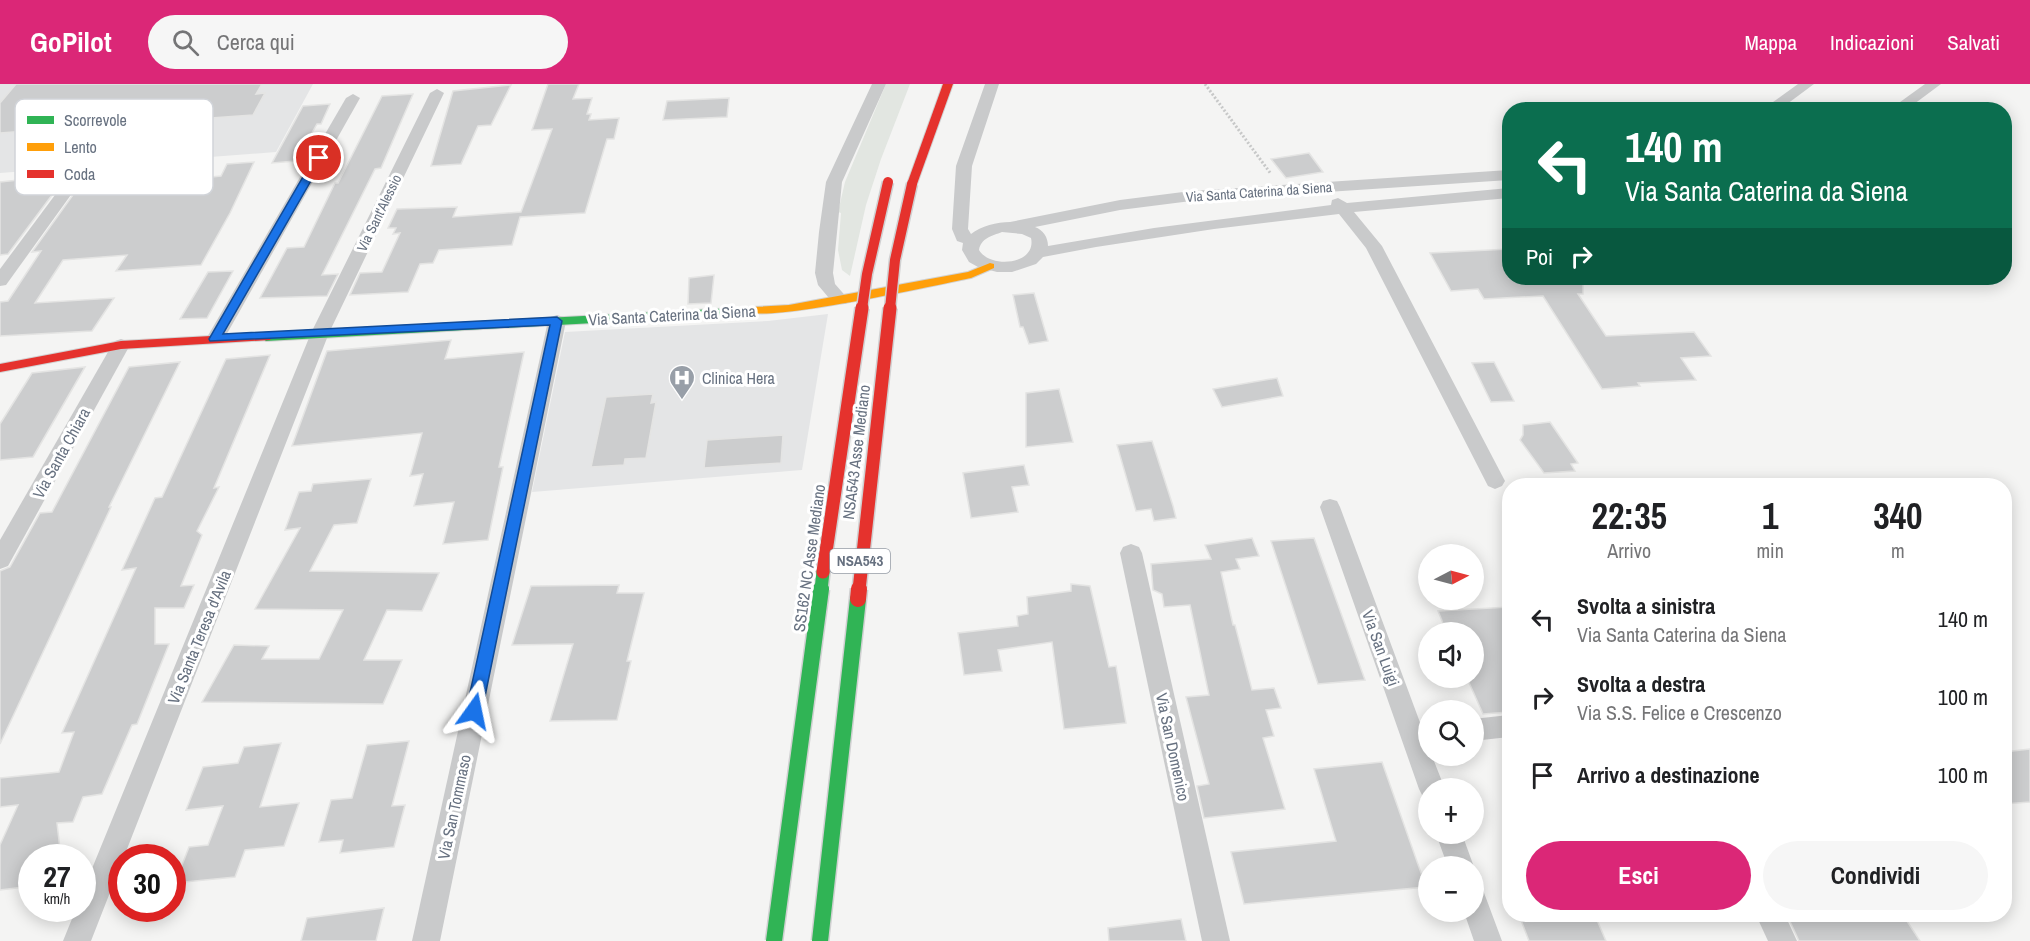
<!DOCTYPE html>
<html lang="it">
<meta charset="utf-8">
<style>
:root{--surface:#fff;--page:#f6f6f6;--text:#202124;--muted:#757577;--accent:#db2777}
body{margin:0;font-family:"Archivo Narrow",sans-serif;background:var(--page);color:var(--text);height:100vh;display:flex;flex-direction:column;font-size:22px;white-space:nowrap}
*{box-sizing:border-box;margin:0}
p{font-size:20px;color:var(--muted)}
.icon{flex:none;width:33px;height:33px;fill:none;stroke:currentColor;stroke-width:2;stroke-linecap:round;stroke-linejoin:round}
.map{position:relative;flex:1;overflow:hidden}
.sheet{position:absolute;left:1502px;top:394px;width:510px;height:444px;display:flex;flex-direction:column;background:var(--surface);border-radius:24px;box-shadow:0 3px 15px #0003}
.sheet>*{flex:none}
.hud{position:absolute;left:1502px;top:18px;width:510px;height:183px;border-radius:24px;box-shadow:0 3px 15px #0003;background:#0b6e4f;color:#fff;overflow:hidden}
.needle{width:39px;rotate:84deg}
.tools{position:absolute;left:1418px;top:460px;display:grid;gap:12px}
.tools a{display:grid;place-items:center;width:66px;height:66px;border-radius:50%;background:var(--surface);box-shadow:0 3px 15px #0003;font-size:30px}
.speed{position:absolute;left:18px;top:760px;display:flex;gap:12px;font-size:30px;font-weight:700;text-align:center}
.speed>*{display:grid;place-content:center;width:78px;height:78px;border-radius:50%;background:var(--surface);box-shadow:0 3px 15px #0003;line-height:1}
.speed small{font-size:15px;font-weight:400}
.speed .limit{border:9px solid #d22;background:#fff;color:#111}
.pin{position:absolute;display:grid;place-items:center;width:51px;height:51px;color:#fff;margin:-26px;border:3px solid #fff;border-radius:50%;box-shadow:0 2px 6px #0007}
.me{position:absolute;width:66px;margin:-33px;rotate:12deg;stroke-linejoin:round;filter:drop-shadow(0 0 4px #0008)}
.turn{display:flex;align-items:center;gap:21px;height:126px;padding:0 24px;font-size:27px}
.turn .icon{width:78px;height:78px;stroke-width:2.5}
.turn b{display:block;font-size:42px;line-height:51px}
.then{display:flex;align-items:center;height:57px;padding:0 24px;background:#0003;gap:12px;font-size:22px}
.eta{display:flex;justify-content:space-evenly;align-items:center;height:102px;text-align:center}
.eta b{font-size:36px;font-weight:800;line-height:42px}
.button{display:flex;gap:12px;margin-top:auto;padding:12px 24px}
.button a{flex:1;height:69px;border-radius:36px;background:var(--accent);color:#fff;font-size:24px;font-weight:800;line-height:69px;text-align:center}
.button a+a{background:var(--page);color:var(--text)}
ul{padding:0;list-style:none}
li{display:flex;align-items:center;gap:18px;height:78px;padding:0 24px}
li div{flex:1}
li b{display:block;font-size:22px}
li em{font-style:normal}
header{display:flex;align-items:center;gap:36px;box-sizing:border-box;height:84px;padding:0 30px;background:var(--accent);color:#fff}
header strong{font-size:28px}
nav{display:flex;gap:33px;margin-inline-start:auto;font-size:21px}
.search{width:420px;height:54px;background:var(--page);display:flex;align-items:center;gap:15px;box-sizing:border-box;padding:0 21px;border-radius:33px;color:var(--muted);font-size:22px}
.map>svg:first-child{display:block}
</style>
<header>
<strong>GoPilot</strong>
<div class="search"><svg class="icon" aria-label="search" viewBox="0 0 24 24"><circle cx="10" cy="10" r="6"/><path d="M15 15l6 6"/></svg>Cerca qui</div>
<nav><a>Mappa</a><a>Indicazioni</a><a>Salvati</a></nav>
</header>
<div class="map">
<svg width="2030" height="857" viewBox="0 0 2030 857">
<rect width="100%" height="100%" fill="#f4f4f3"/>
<!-- built -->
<g fill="#e4e5e6">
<polygon points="0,0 313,0 276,68 0,89"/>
<polygon points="828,230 802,386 532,408 565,248 768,237"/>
</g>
<!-- green -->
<polygon fill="#e2e6e1" points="886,0 910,0 881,75 866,121 850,192 842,186 838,166 841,129 838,128 845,98"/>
<!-- building -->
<g fill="#cccdce" stroke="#e4e4e3" stroke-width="1.5">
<polygon points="16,0 262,0 256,10 265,9 253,31 169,37 137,87 177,84 170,97 221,92 227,80 254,78 230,129 201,181 116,187 127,171 63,176 35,219 114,214 92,247 0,252 0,218 8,217 41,167 32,168 93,83 84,76 76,79 8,170 0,171 0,98 28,95 65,44 0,49 0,19"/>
<polygon points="548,0 579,0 573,15 592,14 587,30 591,30 589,36 619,34 614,55 607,55 585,129 520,133 512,161 439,166 433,179 420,180 408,208 350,211 360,189 382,188 400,149 393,150 396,144 388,144 397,125 457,123 453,133 521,128 552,45 532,46"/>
<polygon points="511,1 491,41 478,42 461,80 431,82 453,7"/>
<polygon points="413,10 381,84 375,85 322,191 338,190 327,212 260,214 287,164 304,163 335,99 338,99 382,12"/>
<polygon points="729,14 727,33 663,36 667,17"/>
<polygon points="330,20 321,40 317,40 296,77 272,79 303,22"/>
<polygon points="1309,69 1323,88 1286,94 1271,75"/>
<polygon points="1509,165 1509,194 1583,194 1583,210 1578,210 1606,252 1694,248 1711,272 1681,274 1696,296 1638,299 1640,302 1602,305 1543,212 1484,215 1478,205 1451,207 1430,169"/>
<polygon points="233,187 207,234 180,235 208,188"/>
<polygon points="714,191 711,219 688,220 689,194"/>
<polygon points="1034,209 1048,257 1029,260 1023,243 1020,243 1013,211"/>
<polygon points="451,256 445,275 524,268 499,383 503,383 488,456 443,460 454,418 414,422 423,390 410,392 422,349 292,362 327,267"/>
<polygon points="270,271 214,404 219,403 197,447 202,451 181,502 194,501 184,524 155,524 155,560 169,560 137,640 132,641 102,710 83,713 73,738 57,739 61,774 32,774 32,802 0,806 0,761 18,721 0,723 0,694 59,688 74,648 62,649 136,484 122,486 155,414 162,413 226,275"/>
<polygon points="180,278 109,423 111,423 0,660 0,487 10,483 40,429 52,428 129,283"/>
<polygon points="1494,278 1514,317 1491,318 1472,279"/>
<polygon points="85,283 33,373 0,376 0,340 32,289"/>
<polygon points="1277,294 1283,312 1222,323 1213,305"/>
<polygon points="1059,305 1073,358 1026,363 1026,309"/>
<polygon points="653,310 651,319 656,318 646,374 625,375 624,381 591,383 606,313"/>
<polygon points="1550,338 1578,379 1571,380 1575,387 1544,389 1520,356 1523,351 1523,341"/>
<polygon points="783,351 781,379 704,384 707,356"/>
<polygon points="1152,357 1173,422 1176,434 1154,437 1151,425 1136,427 1117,361"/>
<polygon points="1024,381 1029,401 1012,403 1018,428 971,434 963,389"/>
<polygon points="371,395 357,439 334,441 310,487 439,489 422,527 387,526 364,576 402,576 383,620 202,618 234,561 269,562 262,575 319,575 343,526 255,525 300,444 285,446 299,408 311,407 313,400"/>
<polygon points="1252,454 1259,472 1236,475 1240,485 1221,488 1233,541 1235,541 1252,606 1274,604 1281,624 1266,626 1274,652 1263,654 1285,725 1204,734 1197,702 1209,700 1186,613 1209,611 1190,521 1164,523 1162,510 1153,506 1151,480 1211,475 1205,461"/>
<polygon points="1314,454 1365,596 1318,600 1271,457"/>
<polygon points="1071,500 1090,502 1109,583 1116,582 1126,639 1064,645 1052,558 998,566 1002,587 964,591 958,549 1018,542 1017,532 1028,530 1027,513 1071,507"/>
<polygon points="619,501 617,509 644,509 627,577 631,577 617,636 550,637 573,560 512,561 531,502"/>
<polygon points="1509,523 1509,628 1483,630 1467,594 1473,594 1473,549 1447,549 1438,527"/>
<polygon points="409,657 392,722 405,721 394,763 340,769 343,756 319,758 331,716 352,714 367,661"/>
<polygon points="281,659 260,723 299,719 284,762 245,766 235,793 175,799 189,763 208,761 223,722 186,726 203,683 238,679 244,663"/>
<polygon points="2030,665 2030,718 2004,720 2004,668"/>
<polygon points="1382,678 1426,803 1244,820 1231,768 1336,757 1314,685"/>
<polygon points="384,824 376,857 301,857 307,834"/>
<polygon points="1519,831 1590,831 1597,836 1606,857 1529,857"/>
<polygon points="1787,831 1903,831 1920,857 1799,857"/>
<polygon points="1181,835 1186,857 1109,857 1108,844"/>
</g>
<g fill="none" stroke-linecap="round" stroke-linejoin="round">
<defs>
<polygon id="fast" points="753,223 759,227 757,230 266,257 260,253 266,249"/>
<path id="slow" d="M990,179L994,180V184L971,194C942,200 761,240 747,227L753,223L789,221L968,188Z"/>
<g id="jam">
<polygon points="943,0 953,0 917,100 916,102 908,102 907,100"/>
<polygon points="266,249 270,250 272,253 270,256 121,265 0,288 0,280 121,257"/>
</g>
</defs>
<!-- fast casing -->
<use href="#fast" stroke="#d1d2d2" stroke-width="2"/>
<!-- slow casing -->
<use href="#slow" stroke="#d1d2d2" stroke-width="2"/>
<!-- jam casing -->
<use href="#jam" stroke="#d1d2d2" stroke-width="2"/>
<!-- path -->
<polyline stroke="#c7c8c8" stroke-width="3" stroke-dasharray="2 2" stroke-linecap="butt" points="1205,0 1271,90"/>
<!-- street -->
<g fill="#c9cacb" fill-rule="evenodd">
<polygon points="872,0 886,0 842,98 833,189 835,200 849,216 846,220 834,220 818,201 815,189 819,148 826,98"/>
<path d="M985,0H999L972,82L968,145L971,150C981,142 997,138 1010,138L1120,116L1191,107L1509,86V96L1191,117L1120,126L1035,143C1043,146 1048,153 1048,162L1154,144L1331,121L1332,116L1338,114L1347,119L1509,104V114L1354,128L1382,162L1505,397L1502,402L1495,405L1488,402L1366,164L1339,130L1214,145L1096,163L1043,173L1036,180L1012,188H997L978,183L969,178L962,166L963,159L957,157L952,145L956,82ZM1002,148L1022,150L1031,154C1037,181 990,185 979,166C981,154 992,152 1002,148Z"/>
<polygon points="1798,0 1814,0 1779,26 1762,26"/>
<polygon points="1925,0 1941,0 1906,26 1889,26"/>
<polygon points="437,5 444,9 329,249 91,857 63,857 76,825 82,825 82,809 311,249 430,9"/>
<polygon points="353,10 360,14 224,255 221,259 209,259 206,255 346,14"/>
<polygon points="83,78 91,83 6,201 0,202 0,185 78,80"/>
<polygon points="557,231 563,233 566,237 440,857 412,857 548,237 551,233"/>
<polygon points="121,255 127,257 130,261 8,482 0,485 0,456 112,261 115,257"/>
<polygon points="1330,415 1337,417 1340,423 1428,660 1428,672 1432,672 1445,705 1428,705 1428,715 1423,713 1419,705 1320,423 1323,417"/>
<polygon points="1131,460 1139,463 1142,469 1230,857 1202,857 1120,469 1123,463"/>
<polygon points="1509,631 1509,653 1473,657 1473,635"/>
<polygon points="1436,750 1462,750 1474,783 1473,786 1473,783 1448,783"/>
<polygon points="1473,803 1483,806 1502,857 1474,857 1464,828 1473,828"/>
<polygon points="1756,831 1785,831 1797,857 1768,857"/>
</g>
<!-- fast -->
<use href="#fast" fill="#30b455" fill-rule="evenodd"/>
<!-- slow -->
<use href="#slow" fill="#ff9f0a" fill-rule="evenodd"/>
<!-- jam -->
<use href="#jam" fill="#e5322d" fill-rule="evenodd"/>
<defs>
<polyline id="fast-bridge-far1" points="821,506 823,488"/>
<g id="fast-bridge">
<polyline points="774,857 821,505"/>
<polyline points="820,857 858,515"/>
</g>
<g id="jam-bridge-far2">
<polyline points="862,225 867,190 888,98"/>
<polyline points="890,225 895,176 912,100"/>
</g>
<g id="jam-bridge-far1">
<polyline points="823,488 862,224"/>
<polyline points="859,506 890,224"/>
</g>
<polyline id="jam-bridge" points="858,515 859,505"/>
</defs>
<!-- fast-bridge-far1 casing -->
<use href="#fast-bridge-far1" stroke="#d0d0d1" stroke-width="16" stroke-linecap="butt"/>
<!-- fast-bridge casing -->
<use href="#fast-bridge" stroke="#d0d0d1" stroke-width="19" stroke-linecap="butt"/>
<!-- jam-bridge-far2 casing -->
<use href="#jam-bridge-far2" stroke="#d0d0d1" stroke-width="13" stroke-linecap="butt"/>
<!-- jam-bridge-far1 casing -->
<use href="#jam-bridge-far1" stroke="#d0d0d1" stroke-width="16" stroke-linecap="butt"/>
<!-- jam-bridge casing -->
<use href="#jam-bridge" stroke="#d0d0d1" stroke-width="19" stroke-linecap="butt"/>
<!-- fast-bridge-far1 -->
<use href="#fast-bridge-far1" stroke="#30b455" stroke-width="13"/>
<!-- fast-bridge -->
<use href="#fast-bridge" stroke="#30b455" stroke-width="16"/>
<!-- jam-bridge-far2 -->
<use href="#jam-bridge-far2" stroke="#e5322d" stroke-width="10"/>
<!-- jam-bridge-far1 -->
<use href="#jam-bridge-far1" stroke="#e5322d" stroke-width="13"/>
<!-- jam-bridge -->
<use href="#jam-bridge" stroke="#e5322d" stroke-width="16"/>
</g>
<!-- route -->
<polygon fill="#1a73e8" stroke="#114b97" stroke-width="1.5" points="315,72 324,74 223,250 557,233 562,237 482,627 480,632 474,634 469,632 466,627 550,241 210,257 209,255"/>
<!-- icons -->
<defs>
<symbol id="hospital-pin" viewBox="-11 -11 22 30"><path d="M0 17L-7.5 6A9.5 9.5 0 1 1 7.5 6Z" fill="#989fa8" stroke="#fff"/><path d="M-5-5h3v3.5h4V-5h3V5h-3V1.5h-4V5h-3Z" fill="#fff"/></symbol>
</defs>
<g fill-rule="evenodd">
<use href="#hospital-pin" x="667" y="279" width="30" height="40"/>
</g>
<g text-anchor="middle" stroke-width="6" stroke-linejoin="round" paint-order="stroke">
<!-- far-street labels -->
<g font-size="14" fill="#677180" stroke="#fff">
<text transform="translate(1259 108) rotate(-4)" y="5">Via Santa Caterina da Siena</text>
<text transform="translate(379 129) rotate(-64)" y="5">Via Sant'Alessio</text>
</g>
<!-- shield labels -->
<rect fill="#fff" stroke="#959ca6" stroke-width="1.5" x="830" y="465" width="60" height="24" rx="4.5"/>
<g font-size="15" font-weight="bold" fill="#677180">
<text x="860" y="482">NSA543</text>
</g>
<!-- street labels -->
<g font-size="16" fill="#677180" stroke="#fff">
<text transform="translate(672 231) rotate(-3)" y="6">Via Santa Caterina da Siena</text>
<text transform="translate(856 368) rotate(-83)" y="6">NSA543 Asse Mediano</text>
<text transform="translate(61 369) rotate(-61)" y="6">Via Santa Chiara</text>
<text transform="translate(809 474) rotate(-82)" y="6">SS162 NC Asse Mediano</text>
<text transform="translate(199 553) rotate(-68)" y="6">Via Santa Teresa d'Avila</text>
<text transform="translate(1381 564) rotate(70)" y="6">Via San Luigi</text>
<text transform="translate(1173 663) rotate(78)" y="6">Via San Domenico</text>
<text transform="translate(454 723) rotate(-78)" y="6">Via San Tommaso</text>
</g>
<!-- poi labels -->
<g font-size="16" fill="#677180" stroke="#fff" text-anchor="start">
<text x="702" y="300">Clinica Hera</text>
</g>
</g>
<!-- legend -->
<rect x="15" y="15" width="198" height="96" rx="9" fill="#fff" stroke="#d1d4d9" stroke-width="1.5"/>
<rect x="27" y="32" width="27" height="8" fill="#30b455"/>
<rect x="27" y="59" width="27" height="8" fill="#ff9f0a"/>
<rect x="27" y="86" width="27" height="8" fill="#e5322d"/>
<g font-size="16" fill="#677180">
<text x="64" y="42">Scorrevole</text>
<text x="64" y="69">Lento</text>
<text x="64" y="96">Coda</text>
</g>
</svg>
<div class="tools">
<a><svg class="needle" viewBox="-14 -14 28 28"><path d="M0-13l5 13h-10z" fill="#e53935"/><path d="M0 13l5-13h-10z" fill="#757577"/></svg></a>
<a><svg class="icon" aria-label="sound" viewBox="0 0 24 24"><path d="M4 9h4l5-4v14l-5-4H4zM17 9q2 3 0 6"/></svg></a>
<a><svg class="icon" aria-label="search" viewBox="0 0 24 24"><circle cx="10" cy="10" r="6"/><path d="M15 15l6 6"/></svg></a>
<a>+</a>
<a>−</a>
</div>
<div class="speed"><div>27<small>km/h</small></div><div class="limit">30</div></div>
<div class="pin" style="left:319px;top:74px;background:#d93025"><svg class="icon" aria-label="arrive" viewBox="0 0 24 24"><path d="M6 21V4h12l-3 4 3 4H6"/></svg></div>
<svg class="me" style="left:474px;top:627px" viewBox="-20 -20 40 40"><path d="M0-17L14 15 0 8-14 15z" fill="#1a73e8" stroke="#fff" stroke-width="4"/></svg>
<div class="hud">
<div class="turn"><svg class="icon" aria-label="left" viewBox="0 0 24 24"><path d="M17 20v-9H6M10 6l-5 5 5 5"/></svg><div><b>140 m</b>Via Santa Caterina da Siena</div></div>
<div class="then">Poi<svg class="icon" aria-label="right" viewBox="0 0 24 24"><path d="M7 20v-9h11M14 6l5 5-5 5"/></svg></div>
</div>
<section class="sheet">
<div class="eta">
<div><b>22:35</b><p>Arrivo</p></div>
<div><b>1</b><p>min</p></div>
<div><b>340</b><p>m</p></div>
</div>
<ul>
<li><svg class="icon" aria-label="left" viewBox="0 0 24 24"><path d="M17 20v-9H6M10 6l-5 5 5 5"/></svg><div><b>Svolta a sinistra</b><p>Via Santa Caterina da Siena</p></div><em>140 m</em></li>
<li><svg class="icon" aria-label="right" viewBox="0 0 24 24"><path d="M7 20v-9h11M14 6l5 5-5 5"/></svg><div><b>Svolta a destra</b><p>Via S.S. Felice e Crescenzo</p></div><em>100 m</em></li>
<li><svg class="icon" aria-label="arrive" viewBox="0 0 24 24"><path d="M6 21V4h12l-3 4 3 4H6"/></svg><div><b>Arrivo a destinazione</b></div><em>100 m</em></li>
</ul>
<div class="button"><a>Esci</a><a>Condividi</a></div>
</section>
</div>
